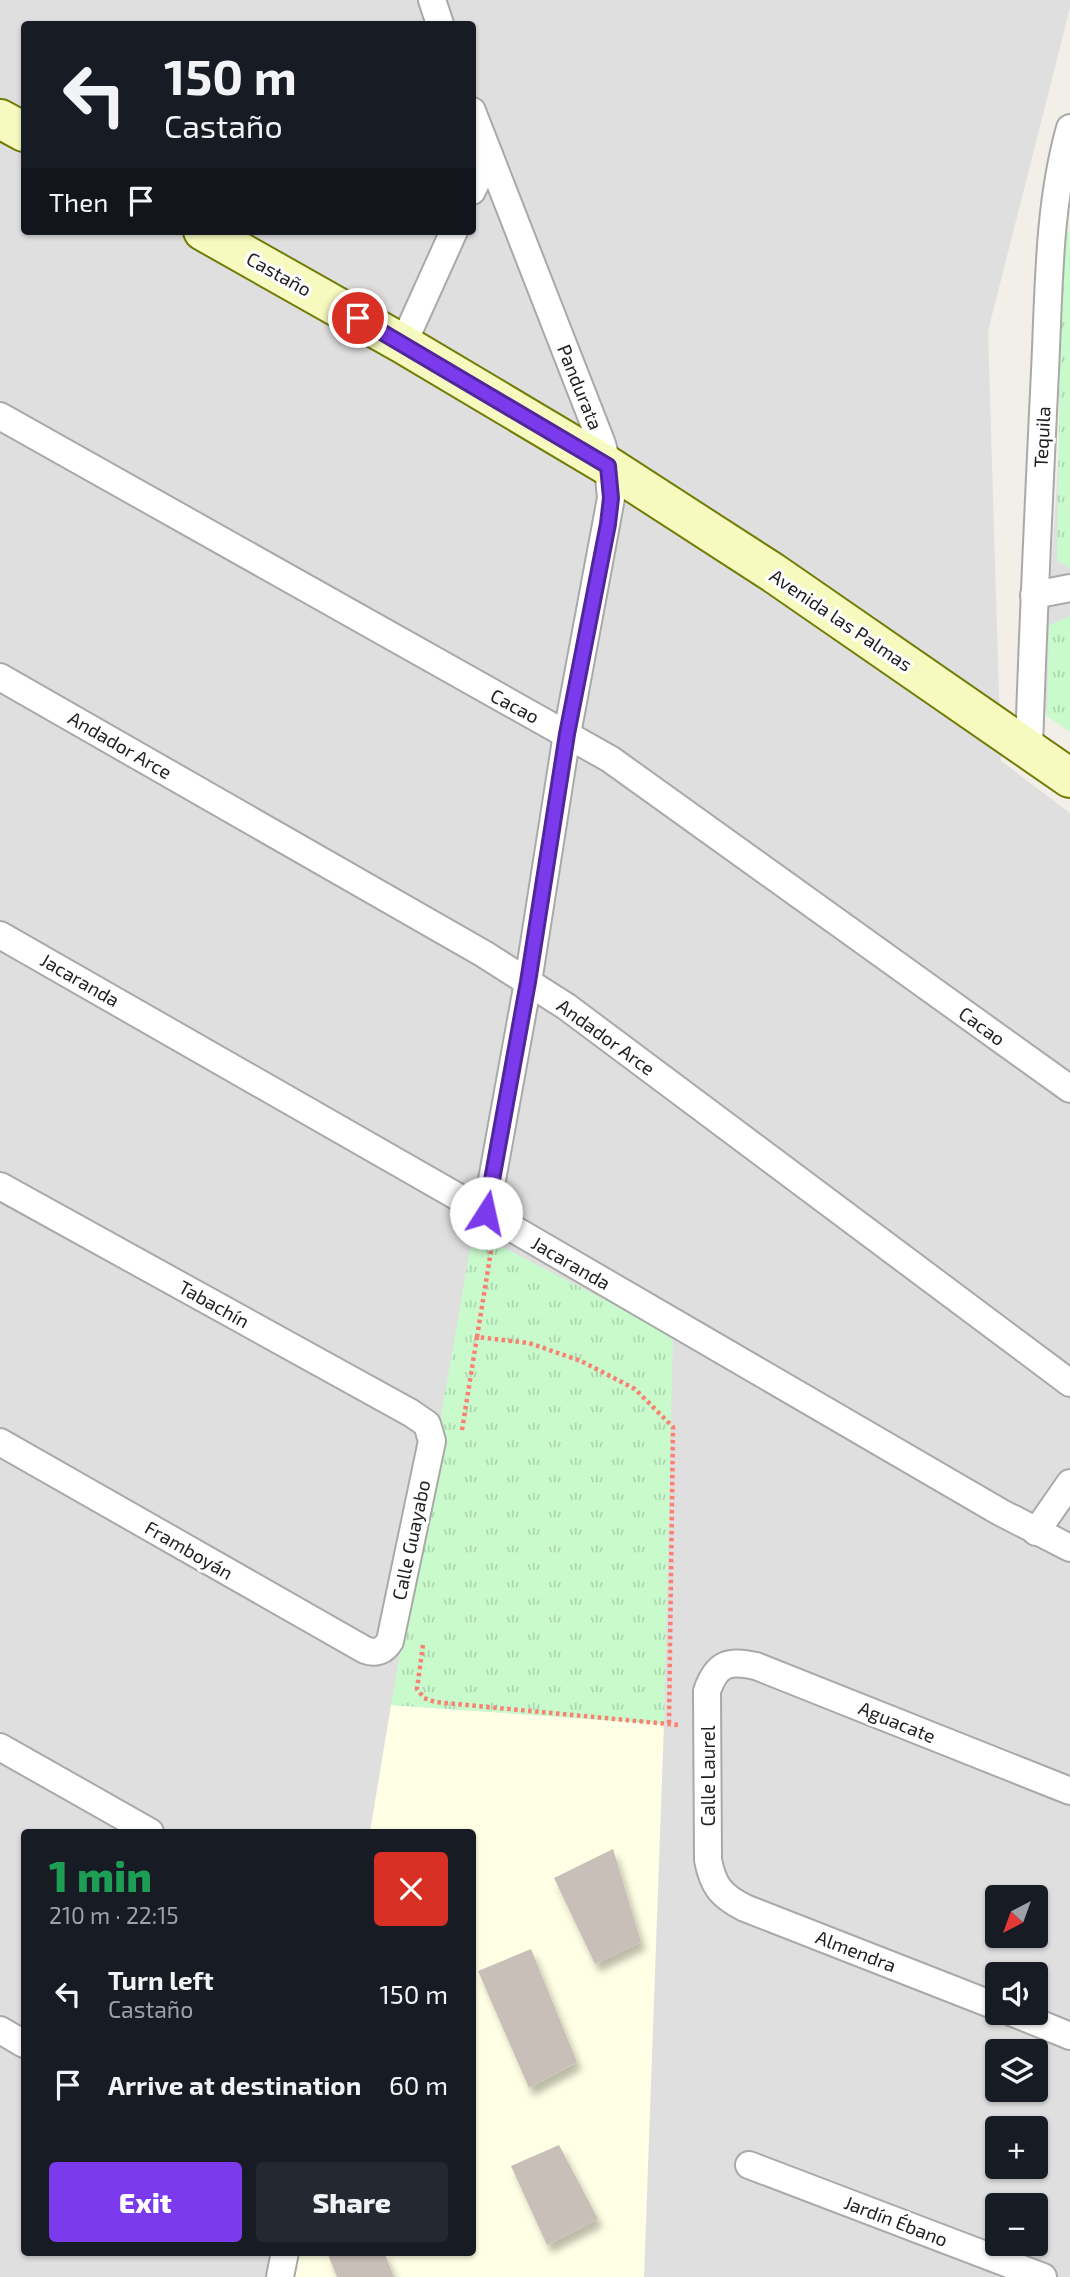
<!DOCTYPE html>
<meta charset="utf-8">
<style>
:root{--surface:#171b24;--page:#242831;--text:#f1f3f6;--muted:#9ea1a6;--accent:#7c3aed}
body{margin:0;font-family:"Exo 2",sans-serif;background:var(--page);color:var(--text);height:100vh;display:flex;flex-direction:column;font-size:26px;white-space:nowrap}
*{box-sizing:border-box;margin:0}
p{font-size:23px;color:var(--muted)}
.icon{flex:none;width:38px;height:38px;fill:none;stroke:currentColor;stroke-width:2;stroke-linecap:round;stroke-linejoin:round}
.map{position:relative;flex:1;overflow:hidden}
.panel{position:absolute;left:21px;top:1829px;width:455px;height:427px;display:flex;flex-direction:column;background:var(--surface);border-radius:7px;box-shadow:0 2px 5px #0004}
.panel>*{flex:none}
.hud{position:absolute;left:21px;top:21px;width:455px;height:214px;border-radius:7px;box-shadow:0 2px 5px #0004;background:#171b24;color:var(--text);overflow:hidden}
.needle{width:46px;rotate:221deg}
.buttons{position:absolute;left:985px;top:1885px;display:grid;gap:14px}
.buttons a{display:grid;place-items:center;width:63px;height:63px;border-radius:7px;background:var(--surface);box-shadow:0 2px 5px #0004;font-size:35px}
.pin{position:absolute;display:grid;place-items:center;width:60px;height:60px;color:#fff;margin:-30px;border:4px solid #fff;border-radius:50%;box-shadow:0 2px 7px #0007}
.me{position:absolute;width:77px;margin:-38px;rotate:10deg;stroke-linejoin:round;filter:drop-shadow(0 0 5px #0008)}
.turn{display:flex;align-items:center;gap:24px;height:147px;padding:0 28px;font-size:32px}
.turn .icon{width:91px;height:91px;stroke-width:2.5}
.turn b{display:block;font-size:49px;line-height:60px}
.then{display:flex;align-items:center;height:66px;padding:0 28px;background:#0003;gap:14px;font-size:26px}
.round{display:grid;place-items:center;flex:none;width:74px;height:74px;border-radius:7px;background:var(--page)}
.headline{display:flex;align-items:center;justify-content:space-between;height:119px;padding:0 28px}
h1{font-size:42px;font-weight:800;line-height:52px;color:#1e9e55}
.primary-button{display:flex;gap:14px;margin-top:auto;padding:14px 28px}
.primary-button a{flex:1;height:80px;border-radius:7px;background:var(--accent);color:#fff;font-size:28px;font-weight:800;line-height:80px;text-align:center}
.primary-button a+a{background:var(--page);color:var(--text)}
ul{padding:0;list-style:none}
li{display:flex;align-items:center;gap:21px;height:91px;padding:0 28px}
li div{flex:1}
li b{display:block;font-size:26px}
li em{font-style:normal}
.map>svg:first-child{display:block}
</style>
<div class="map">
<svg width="1070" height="2277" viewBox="0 0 1070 2277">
<defs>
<pattern id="park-tufts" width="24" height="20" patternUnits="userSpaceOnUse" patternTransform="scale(1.75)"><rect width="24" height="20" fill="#c8facc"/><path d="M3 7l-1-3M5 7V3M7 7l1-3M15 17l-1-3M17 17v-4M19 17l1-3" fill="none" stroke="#acd6af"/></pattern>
<filter id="shadow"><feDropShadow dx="4.5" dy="8" stdDeviation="3.5" flood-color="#0004"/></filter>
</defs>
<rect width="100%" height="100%" fill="#f2efe9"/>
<!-- residential -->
<g fill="#e0dfdf" fill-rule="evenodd">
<path d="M0,0H1070V8L988,331L1001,761L1070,813V2277H0ZM24,24H472V231H24ZM24,1832H472V2252H24ZM998,1897H1036V1936H998ZM998,1974H1036V2012H998ZM998,2051H1036V2090H998ZM998,2128H1036V2166H998ZM998,2205H1036V2244H998Z"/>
<polygon points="1070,281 1070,731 1042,710"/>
</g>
<!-- education -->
<polygon fill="#ffffe5" points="391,1705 664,1724 644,2277 293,2277 298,2252 472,2252 472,1832 370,1832"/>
<!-- park -->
<g fill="url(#park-tufts)">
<polygon points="1062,232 1070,232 1070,569 1057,560"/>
<polygon points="1070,616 1070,732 1047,716 1049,625"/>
<polygon points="473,1232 673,1335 664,1724 391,1705"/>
</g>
<!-- building -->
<g fill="#c7bfb8" filter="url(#shadow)">
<polygon points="613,1849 641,1942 595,1964 554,1878"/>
<polygon points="531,1949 577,2062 529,2088 478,1971"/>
<polygon points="559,2145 598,2219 547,2245 511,2166"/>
<polygon points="327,2252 384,2252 394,2277 337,2277"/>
</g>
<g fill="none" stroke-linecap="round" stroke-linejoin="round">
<defs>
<g id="street">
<polyline points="432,0 440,24"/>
<polyline points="472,111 602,444 608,466 611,498 567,734 528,982 486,1213"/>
<polyline points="472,191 489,155"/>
<polyline points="403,344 454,231"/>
<polyline points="0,416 610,759 1070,1089"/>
<polyline points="1034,595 1070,588"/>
<polyline points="0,677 484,954 567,1007 1070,1383"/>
<path d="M1029,748C1033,622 1039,496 1045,371C1049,290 1048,206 1070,128"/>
<polyline points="0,935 486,1213 1000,1512 1070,1548"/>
<path d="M0,1186L411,1413L427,1424L432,1441L390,1641C384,1651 376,1654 365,1650L0,1442"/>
<polyline points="1036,1532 1070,1483"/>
<polyline points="0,1747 150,1832"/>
<path d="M998,2007L745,1908C721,1896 713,1886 708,1860L707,1691C717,1663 728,1660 756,1666L1070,1791"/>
<polyline points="1011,2012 1070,2036"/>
<polyline points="0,2030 24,2044"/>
<polyline points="749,2165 1043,2277"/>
<polyline points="280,2277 285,2252"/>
</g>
<g id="secondary">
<polyline points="0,119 24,132"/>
<polyline points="203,231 403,344 608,466 772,572 1070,778"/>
</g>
</defs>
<!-- street casing -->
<use href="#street" stroke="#a9a9a9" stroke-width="30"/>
<!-- secondary casing -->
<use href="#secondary" stroke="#707d05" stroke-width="42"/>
<!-- path -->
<g stroke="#fa8072" stroke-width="4.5" stroke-dasharray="3.5 3.5" stroke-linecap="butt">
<polyline points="477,1337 491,1251"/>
<polyline points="462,1430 477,1337 529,1343 581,1361 635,1389 673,1427 669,1723"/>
<polyline points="423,1645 417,1689 424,1698 435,1702 679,1725"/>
</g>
<!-- street -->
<use href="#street" stroke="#fff" stroke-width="26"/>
<!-- secondary -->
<use href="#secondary" stroke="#f7fabf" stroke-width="38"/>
</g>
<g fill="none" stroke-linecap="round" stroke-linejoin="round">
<defs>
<polyline id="route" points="358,318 608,466 611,498 608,524 567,734 528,982 486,1213"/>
</defs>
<!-- route casing -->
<use href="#route" stroke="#51269a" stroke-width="18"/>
<!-- route -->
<use href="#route" stroke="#7c3aed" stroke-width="12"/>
</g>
<g text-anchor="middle" stroke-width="6" stroke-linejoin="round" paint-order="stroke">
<!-- street labels -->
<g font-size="19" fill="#222" stroke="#fff">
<text transform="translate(279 274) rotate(29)" y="7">Castaño</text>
<text transform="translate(580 387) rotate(68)" y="7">Pandurata</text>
<text transform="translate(1042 437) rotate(-87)" y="7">Tequila</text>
<text transform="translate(841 620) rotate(34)" y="7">Avenida las Palmas</text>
<text transform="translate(515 706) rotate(28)" y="7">Cacao</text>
<text transform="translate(120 745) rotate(30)" y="7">Andador Arce</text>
<text transform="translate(80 980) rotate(30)" y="7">Jacaranda</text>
<text transform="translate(982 1026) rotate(36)" y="7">Cacao</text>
<text transform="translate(606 1037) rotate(36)" y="7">Andador Arce</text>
<text transform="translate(571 1263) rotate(30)" y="7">Jacaranda</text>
<text transform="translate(214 1304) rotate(29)" y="7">Tabachín</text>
<text transform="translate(411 1540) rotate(-78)" y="7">Calle Guayabo</text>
<text transform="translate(189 1550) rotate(30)" y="7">Framboyán</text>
<text transform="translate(897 1722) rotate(22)" y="7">Aguacate</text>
<text transform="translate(708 1776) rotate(-90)" y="7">Calle Laurel</text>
<text transform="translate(856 1951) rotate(21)" y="7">Almendra</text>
<text transform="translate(896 2221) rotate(21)" y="7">Jardín Ébano</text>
</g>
</g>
</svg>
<div class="buttons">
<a><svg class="needle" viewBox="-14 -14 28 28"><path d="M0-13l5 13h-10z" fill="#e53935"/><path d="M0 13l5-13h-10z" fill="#9ea1a6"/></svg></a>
<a><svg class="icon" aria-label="sound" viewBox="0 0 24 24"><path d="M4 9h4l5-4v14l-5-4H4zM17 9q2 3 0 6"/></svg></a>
<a><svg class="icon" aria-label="layers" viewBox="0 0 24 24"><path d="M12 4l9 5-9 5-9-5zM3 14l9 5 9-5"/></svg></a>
<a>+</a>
<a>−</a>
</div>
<div class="pin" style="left:358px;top:318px;background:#d93025"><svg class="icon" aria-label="arrive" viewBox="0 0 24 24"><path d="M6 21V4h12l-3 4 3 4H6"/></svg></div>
<svg class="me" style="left:486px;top:1213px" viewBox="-20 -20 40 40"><circle r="19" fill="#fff"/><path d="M0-13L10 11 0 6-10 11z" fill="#7c3aed"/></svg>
<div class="hud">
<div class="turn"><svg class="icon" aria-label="left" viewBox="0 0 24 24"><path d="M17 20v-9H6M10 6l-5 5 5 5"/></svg><div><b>150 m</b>Castaño</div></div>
<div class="then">Then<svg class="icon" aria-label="arrive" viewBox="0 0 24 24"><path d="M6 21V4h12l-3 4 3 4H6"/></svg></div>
</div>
<section class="panel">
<div class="headline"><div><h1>1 min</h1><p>210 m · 22:15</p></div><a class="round" style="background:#d93025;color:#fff"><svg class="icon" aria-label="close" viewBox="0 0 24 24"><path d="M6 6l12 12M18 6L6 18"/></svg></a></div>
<ul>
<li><svg class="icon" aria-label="left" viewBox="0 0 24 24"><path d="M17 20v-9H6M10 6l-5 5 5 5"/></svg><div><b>Turn left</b><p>Castaño</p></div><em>150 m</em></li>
<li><svg class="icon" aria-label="arrive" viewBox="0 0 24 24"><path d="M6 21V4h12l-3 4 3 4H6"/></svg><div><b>Arrive at destination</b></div><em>60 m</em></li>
</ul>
<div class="primary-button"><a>Exit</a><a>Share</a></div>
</section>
</div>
